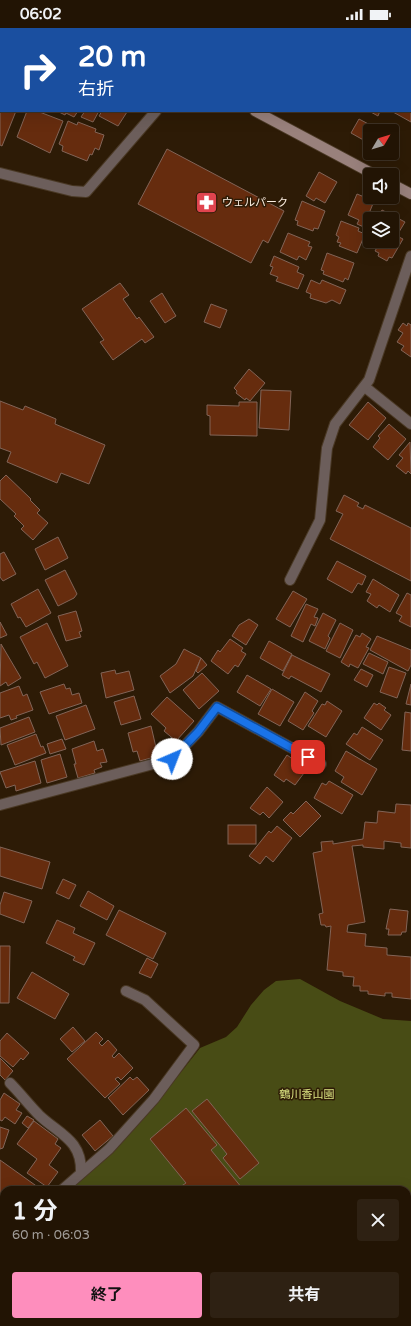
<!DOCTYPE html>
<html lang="ja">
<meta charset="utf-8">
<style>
:root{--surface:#221404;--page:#2e2113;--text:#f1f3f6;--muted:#a29e9a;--line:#3f3326;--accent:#fe8ebd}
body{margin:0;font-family:"Varela Round","Noto Sans JP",sans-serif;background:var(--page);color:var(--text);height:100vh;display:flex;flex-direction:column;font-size:15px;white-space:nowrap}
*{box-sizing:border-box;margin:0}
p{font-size:13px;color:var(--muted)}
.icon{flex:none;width:22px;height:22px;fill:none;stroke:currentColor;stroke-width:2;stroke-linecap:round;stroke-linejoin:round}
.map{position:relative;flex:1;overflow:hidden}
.drawer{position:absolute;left:0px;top:1158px;width:411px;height:140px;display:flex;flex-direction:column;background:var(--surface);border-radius:12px 12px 0 0;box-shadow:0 4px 16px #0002,0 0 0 1px var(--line)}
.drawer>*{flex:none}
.hud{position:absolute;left:0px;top:0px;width:411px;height:84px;box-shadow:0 4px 16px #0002,0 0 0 1px var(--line);background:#1a4fa0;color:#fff;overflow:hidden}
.needle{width:26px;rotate:52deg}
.controls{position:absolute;left:363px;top:96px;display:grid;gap:8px}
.controls a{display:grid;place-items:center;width:36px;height:36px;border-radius:4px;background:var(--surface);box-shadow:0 4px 16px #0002,0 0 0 1px var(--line);font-size:20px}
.pin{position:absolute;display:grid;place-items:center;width:34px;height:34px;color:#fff;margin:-17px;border-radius:8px;box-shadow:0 2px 6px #0006}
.me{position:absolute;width:44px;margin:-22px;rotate:44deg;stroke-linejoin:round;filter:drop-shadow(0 0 3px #0008)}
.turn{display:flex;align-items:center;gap:14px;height:84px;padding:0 12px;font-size:18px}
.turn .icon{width:52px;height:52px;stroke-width:2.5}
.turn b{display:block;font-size:28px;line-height:34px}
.round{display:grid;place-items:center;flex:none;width:42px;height:42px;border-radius:4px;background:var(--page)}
.summary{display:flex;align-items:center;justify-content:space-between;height:68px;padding:0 12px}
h1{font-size:24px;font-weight:700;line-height:30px}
.action{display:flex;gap:8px;margin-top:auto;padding:8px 12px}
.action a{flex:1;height:46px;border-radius:4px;background:var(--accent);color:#111;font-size:16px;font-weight:700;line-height:46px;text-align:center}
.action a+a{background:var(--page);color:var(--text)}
.status{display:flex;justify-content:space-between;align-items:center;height:28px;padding:0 20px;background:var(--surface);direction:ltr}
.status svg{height:11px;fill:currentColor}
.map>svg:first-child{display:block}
</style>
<div class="status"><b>06:02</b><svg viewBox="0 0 49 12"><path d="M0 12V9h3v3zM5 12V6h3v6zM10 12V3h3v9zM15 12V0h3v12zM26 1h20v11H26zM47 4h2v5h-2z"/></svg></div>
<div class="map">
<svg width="411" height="1298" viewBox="0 0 411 1298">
<rect width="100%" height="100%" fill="#2d1b06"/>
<!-- green -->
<polygon fill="#484c15" points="300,951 340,973 383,991 411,993 411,1298 93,1298 91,1294 407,1294 407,1162 69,1162 110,1127 160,1071 200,1020 226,1009 237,999 251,977 264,962 276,953"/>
<!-- building -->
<g fill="#662c0e" stroke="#826457">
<polygon points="0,0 20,0 21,1 1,1 1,8"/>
<polygon points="252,0 276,0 278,1 252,1"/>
<polygon points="357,0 390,0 356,1"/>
<polygon points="394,0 411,0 410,13 410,1"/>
<polygon points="0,18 1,18 0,52"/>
<polygon points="411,29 411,62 410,61"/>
<polygon points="410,68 411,69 411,94 393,84 410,83"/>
<polygon points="0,69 1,83 16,83 2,118 0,117"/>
<polygon points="27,83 37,83 63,93 50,125 17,109"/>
<polygon points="57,83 78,83 74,89 66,85 65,87"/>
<polygon points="85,83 99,83 93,94 81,89"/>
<polygon points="102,83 125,83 127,84 118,98 99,88"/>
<polygon points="369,83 380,83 378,88"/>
<polygon points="359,91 374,99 372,103 370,103 367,114 351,105"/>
<polygon points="68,93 77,97 78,94 96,101 95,104 104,107 99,122 95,120 92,127 90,126 87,133 62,123 63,118 59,116"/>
<polygon points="167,121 284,183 268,215 263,212 251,235 138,176"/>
<polygon points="319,144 337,154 325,175 316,170 314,173 306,168"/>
<polygon points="357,166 374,173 368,188 371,189 366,200 357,196 359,192 348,187"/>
<polygon points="302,173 325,183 318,201 314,200 313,203 297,197 298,193 295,192"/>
<polygon points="382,182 405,194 399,204 392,200 392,191 377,191"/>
<polygon points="341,193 359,200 358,203 365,206 357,225 339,218 341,215 337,214 339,209 336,207"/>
<polygon points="392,201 399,205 397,208 403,211 392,230 389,229 387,233 378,228 379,225 375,223 379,216 377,213 392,213"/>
<polygon points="288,205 310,214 308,218 312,219 306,232 299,228 297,232 280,224"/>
<polygon points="327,225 354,235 348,252 345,250 343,254 323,246 324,243 321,242"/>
<polygon points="274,228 299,239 297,244 304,247 298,261 276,253 278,249 270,246 273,239 270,238"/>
<polygon points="311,252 320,256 322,252 346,262 340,276 332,272 326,275 310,270 311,266 306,264"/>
<polygon points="120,255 129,267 123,271 137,291 139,289 154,309 145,315 142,311 113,332 100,314 104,312 82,281"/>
<polygon points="162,265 176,288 165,295 150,273"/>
<polygon points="211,276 227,282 220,300 204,294"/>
<polygon points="403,295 407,298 408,295 411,297 411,329 401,322 404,318 397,314 403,305 398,302"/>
<polygon points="249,341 265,355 250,373 246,370 245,372 236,365 237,363 234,360"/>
<polygon points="261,362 291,363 289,402 259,400"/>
<polygon points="0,373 23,382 25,378 56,391 55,396 105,417 89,456 61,445 57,455 7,434 11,424 0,420"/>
<polygon points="239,374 257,374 257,408 210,407 210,388 207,387 207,377 239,378"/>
<polygon points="368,374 386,390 368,412 349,397"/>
<polygon points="389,396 406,411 388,432 373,419 380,410 378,408"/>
<polygon points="410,414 411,446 408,443 406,446 396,438 403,430 399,427"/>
<polygon points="6,447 31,471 30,472 40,482 37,485 48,495 33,512 21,501 24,498 14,488 16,486 0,471 0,453"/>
<polygon points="344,467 359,475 357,478 363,481 365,477 411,500 411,553 330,511 343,486 336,483"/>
<polygon points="58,509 68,530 45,542 35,521"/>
<polygon points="4,524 16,546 3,553 0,549 0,526"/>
<polygon points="337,533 366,548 362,557 358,555 352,565 327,551"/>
<polygon points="65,542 77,566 74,570 58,578 45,552"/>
<polygon points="373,551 399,567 390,584 379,577 377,580 367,573 371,566 366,564"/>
<polygon points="38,561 51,585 26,599 20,589 18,590 11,576"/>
<polygon points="293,563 307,571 290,599 276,591"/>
<polygon points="407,565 411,567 411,599 399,593 402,588 396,585"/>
<polygon points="306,576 318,581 314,589 318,590 315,598 311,596 303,614 291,608"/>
<polygon points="76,583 82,603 79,604 81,609 66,613 58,588"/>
<polygon points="323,585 336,592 328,608 330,610 325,621 309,613"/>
<polygon points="249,591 258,597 246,617 232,608 239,597"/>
<polygon points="0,594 7,607 0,610"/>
<polygon points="47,595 68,638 45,650 37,634 34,636 20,609"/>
<polygon points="340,595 353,602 340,630 326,623"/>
<polygon points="362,605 371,611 366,619 369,620 358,640 350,636 349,639 341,634 356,607 360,609"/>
<polygon points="377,608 411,622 411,637 408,643 370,622"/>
<polygon points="230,611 243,620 241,623 246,626 238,639 235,637 228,646 211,633 218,622 220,624"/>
<polygon points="269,613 292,626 283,643 260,630"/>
<polygon points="1,616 21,650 8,658 6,654 0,658"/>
<polygon points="184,621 201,630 193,648 170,665 160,648 176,636"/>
<polygon points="369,625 388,634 383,646 363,636"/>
<polygon points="292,627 330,646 321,664 291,648 289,651 282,647"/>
<polygon points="201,630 207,637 198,645 196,643"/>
<polygon points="389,639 406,645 397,670 380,664"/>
<polygon points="361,641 373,647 367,659 354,652"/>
<polygon points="115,642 116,646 129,643 134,662 106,670 101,645"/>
<polygon points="202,645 219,663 199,681 183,662"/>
<polygon points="247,647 271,661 260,678 237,664"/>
<polygon points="64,656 66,661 70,660 72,667 79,665 82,675 49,686 40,664"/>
<polygon points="411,656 411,677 406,676"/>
<polygon points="19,658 23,668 27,666 33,682 16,688 17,690 11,692 9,687 0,690 0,665"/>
<polygon points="272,661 294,674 280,698 258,686"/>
<polygon points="305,664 318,673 312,683 314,685 303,702 288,693"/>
<polygon points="134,668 141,691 121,697 114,674"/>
<polygon points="167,669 194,693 176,713 164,703 166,700 151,686"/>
<polygon points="327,673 342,683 326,709 308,698 322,676 325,677"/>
<polygon points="374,675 377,677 379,675 386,680 384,682 391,687 381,702 364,690"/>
<polygon points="86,677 95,701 65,712 56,688"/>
<polygon points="405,684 411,685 411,723 402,722"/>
<polygon points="29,689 35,704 1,717 0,700"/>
<polygon points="151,698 158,728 140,733 137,723 133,724 128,705"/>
<polygon points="362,699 383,712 370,732 346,716 354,705 357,707"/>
<polygon points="36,706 41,719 43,718 46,725 15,737 7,717"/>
<polygon points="62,711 66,721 50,726 47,716"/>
<polygon points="94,713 97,723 103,721 107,734 100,735 102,739 94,742 95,745 78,750 74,736 76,736 72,721"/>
<polygon points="346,723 377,741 362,767 341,754 344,749 335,743"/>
<polygon points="60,726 67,749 47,755 41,732"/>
<polygon points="287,727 297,734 295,738 304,745 295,757 286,751 284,754 274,747"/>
<polygon points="35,733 41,755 16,763 15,757 6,760 0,744"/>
<polygon points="329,753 353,767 342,786 314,770 322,755 326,757"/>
<polygon points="267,759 283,774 269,790 263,784 260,787 250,780"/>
<polygon points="306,773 321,788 300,809 283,792 291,784 293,786"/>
<polygon points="396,776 411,777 411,820 401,819 401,815 384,813 384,821 363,819 363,817 352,818 365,894 348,897 347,904 366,906 365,918 387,920 387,927 411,929 411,971 392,969 392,965 385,965 385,968 368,966 368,963 360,963 360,958 353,958 354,949 343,948 343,944 327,942 331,898 326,899 325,897 321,897 319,886 323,885 313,825 322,823 321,814 333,813 333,816 363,811 365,794 377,795 378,783 395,785"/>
<rect x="228" y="797" width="28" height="19"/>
<polygon points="277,798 292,810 273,834 266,828 260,836 249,828 269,803 271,805"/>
<polygon points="0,819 50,834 42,861 0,848"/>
<polygon points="63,851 76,857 69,871 56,865"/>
<polygon points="88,863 114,878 107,892 80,878"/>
<polygon points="4,864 32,873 24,895 0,886 0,877"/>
<polygon points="390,881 408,883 406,904 402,904 401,907 388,907 389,901 386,901"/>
<polygon points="119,882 166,905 153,931 106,907"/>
<polygon points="57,892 75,900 73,905 95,915 84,937 73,932 75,929 46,915"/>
<polygon points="0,918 10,918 9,975 0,975"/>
<polygon points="147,930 158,936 151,950 139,945"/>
<polygon points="32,944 69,966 55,991 17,970"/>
<polygon points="73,999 85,1013 72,1024 60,1011"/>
<polygon points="96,1004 103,1011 99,1015 102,1018 108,1012 117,1022 112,1028 114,1030 119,1025 133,1040 121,1052 118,1049 115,1051 120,1056 105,1070 67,1031"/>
<polygon points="7,1005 29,1025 23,1032 21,1030 13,1039 0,1028 0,1013"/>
<polygon points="0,1030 13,1043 5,1052 0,1047"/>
<polygon points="130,1049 133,1052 137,1049 149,1062 123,1087 108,1070"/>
<polygon points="4,1065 20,1076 16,1082 22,1085 15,1096 5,1089 2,1093 0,1092 0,1072"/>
<polygon points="207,1071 259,1135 240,1151 223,1130 227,1126 192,1083"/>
<polygon points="186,1080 217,1117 211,1122 242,1160 240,1162 182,1162 180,1159 186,1155 150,1111"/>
<polygon points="27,1088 34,1092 28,1100 22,1095"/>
<polygon points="100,1092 113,1108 95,1123 82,1107"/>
<polygon points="34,1093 58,1111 55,1116 61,1120 49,1137 58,1144 47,1159 27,1145 37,1131 17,1116"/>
<polygon points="0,1099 9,1102 3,1120 0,1121"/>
<polygon points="0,1132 42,1162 4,1162 4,1178 0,1175"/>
<polygon points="0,1198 4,1200 4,1240 0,1248"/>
<polygon points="4,1247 4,1264 0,1262 0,1255"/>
</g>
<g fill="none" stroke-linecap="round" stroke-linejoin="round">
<defs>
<g id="street">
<polyline points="211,1 212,0"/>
<polyline points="0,145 72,163 86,164 156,83"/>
<polyline points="365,359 411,396"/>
<polyline points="290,552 320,492 327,420 335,396 369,352 411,228"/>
<polyline points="0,777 172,731 198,704 217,679 321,736"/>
<path d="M10,1055C20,1065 29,1077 39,1087C59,1106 82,1112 81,1144"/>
<polyline points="62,1162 109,1121 154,1071 194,1017 145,972 126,963"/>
<polyline points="0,1187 4,1189"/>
<polyline points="75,1298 76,1294"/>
</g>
<g id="secondary">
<polyline points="99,0 101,1"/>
<polyline points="255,83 375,147"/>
<polyline points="392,156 411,166"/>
</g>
<polyline id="primary" points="0,1295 5,1298"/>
</defs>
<!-- street casing -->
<use href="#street" stroke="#4a3925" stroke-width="12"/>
<!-- secondary casing -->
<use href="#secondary" stroke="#4a3925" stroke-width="12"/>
<!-- primary casing -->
<use href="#primary" stroke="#4a3925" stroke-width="12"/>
<!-- street -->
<use href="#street" stroke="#6c5e5b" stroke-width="10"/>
<!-- secondary -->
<use href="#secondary" stroke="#99817c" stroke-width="10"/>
<!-- primary -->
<use href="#primary" stroke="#bb9d96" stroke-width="10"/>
</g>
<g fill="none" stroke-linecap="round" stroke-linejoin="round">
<defs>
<polyline id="route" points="172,731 198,704 217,679 308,729"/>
</defs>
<!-- route casing -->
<use href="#route" stroke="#114b97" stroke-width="10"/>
<!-- route -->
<use href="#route" stroke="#1a73e8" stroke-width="7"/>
</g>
<!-- icons -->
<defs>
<symbol id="pharmacy-square" viewBox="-11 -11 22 22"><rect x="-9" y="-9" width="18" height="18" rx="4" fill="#e0444e" stroke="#2d1b06"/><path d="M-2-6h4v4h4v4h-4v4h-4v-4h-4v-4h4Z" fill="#fff"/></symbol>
</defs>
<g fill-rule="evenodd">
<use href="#pharmacy-square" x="194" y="162" width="25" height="25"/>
</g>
<g text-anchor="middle" stroke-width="3" stroke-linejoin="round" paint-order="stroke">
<!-- poi labels -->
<g font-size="11" fill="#fcefe2" stroke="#2d1b06" text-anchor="start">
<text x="222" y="178">ウェルパーク</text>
</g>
<!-- park labels -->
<g font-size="11" fill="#dce582" stroke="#2d1b06">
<text x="307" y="1070">鶴川香山園</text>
</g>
</g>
</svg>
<div class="controls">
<a><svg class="needle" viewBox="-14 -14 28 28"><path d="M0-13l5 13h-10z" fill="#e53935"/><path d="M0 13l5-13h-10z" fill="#a29e9a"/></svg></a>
<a><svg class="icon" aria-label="sound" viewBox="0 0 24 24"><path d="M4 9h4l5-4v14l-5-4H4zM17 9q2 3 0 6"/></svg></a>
<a><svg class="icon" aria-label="layers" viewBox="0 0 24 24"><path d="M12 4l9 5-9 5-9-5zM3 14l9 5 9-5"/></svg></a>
</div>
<div class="pin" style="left:308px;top:729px;background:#d93025"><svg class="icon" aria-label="arrive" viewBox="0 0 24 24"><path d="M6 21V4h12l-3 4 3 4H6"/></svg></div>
<svg class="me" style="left:172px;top:731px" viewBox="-20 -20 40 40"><circle r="19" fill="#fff"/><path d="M0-13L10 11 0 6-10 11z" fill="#1a73e8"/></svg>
<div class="hud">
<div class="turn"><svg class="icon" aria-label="right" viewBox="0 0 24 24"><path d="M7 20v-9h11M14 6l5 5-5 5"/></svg><div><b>20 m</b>右折</div></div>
</div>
<section class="drawer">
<div class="summary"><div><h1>1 分</h1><p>60 m · 06:03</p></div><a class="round"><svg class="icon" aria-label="close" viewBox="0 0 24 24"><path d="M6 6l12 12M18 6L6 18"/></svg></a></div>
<div class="action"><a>終了</a><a>共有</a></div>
</section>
</div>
